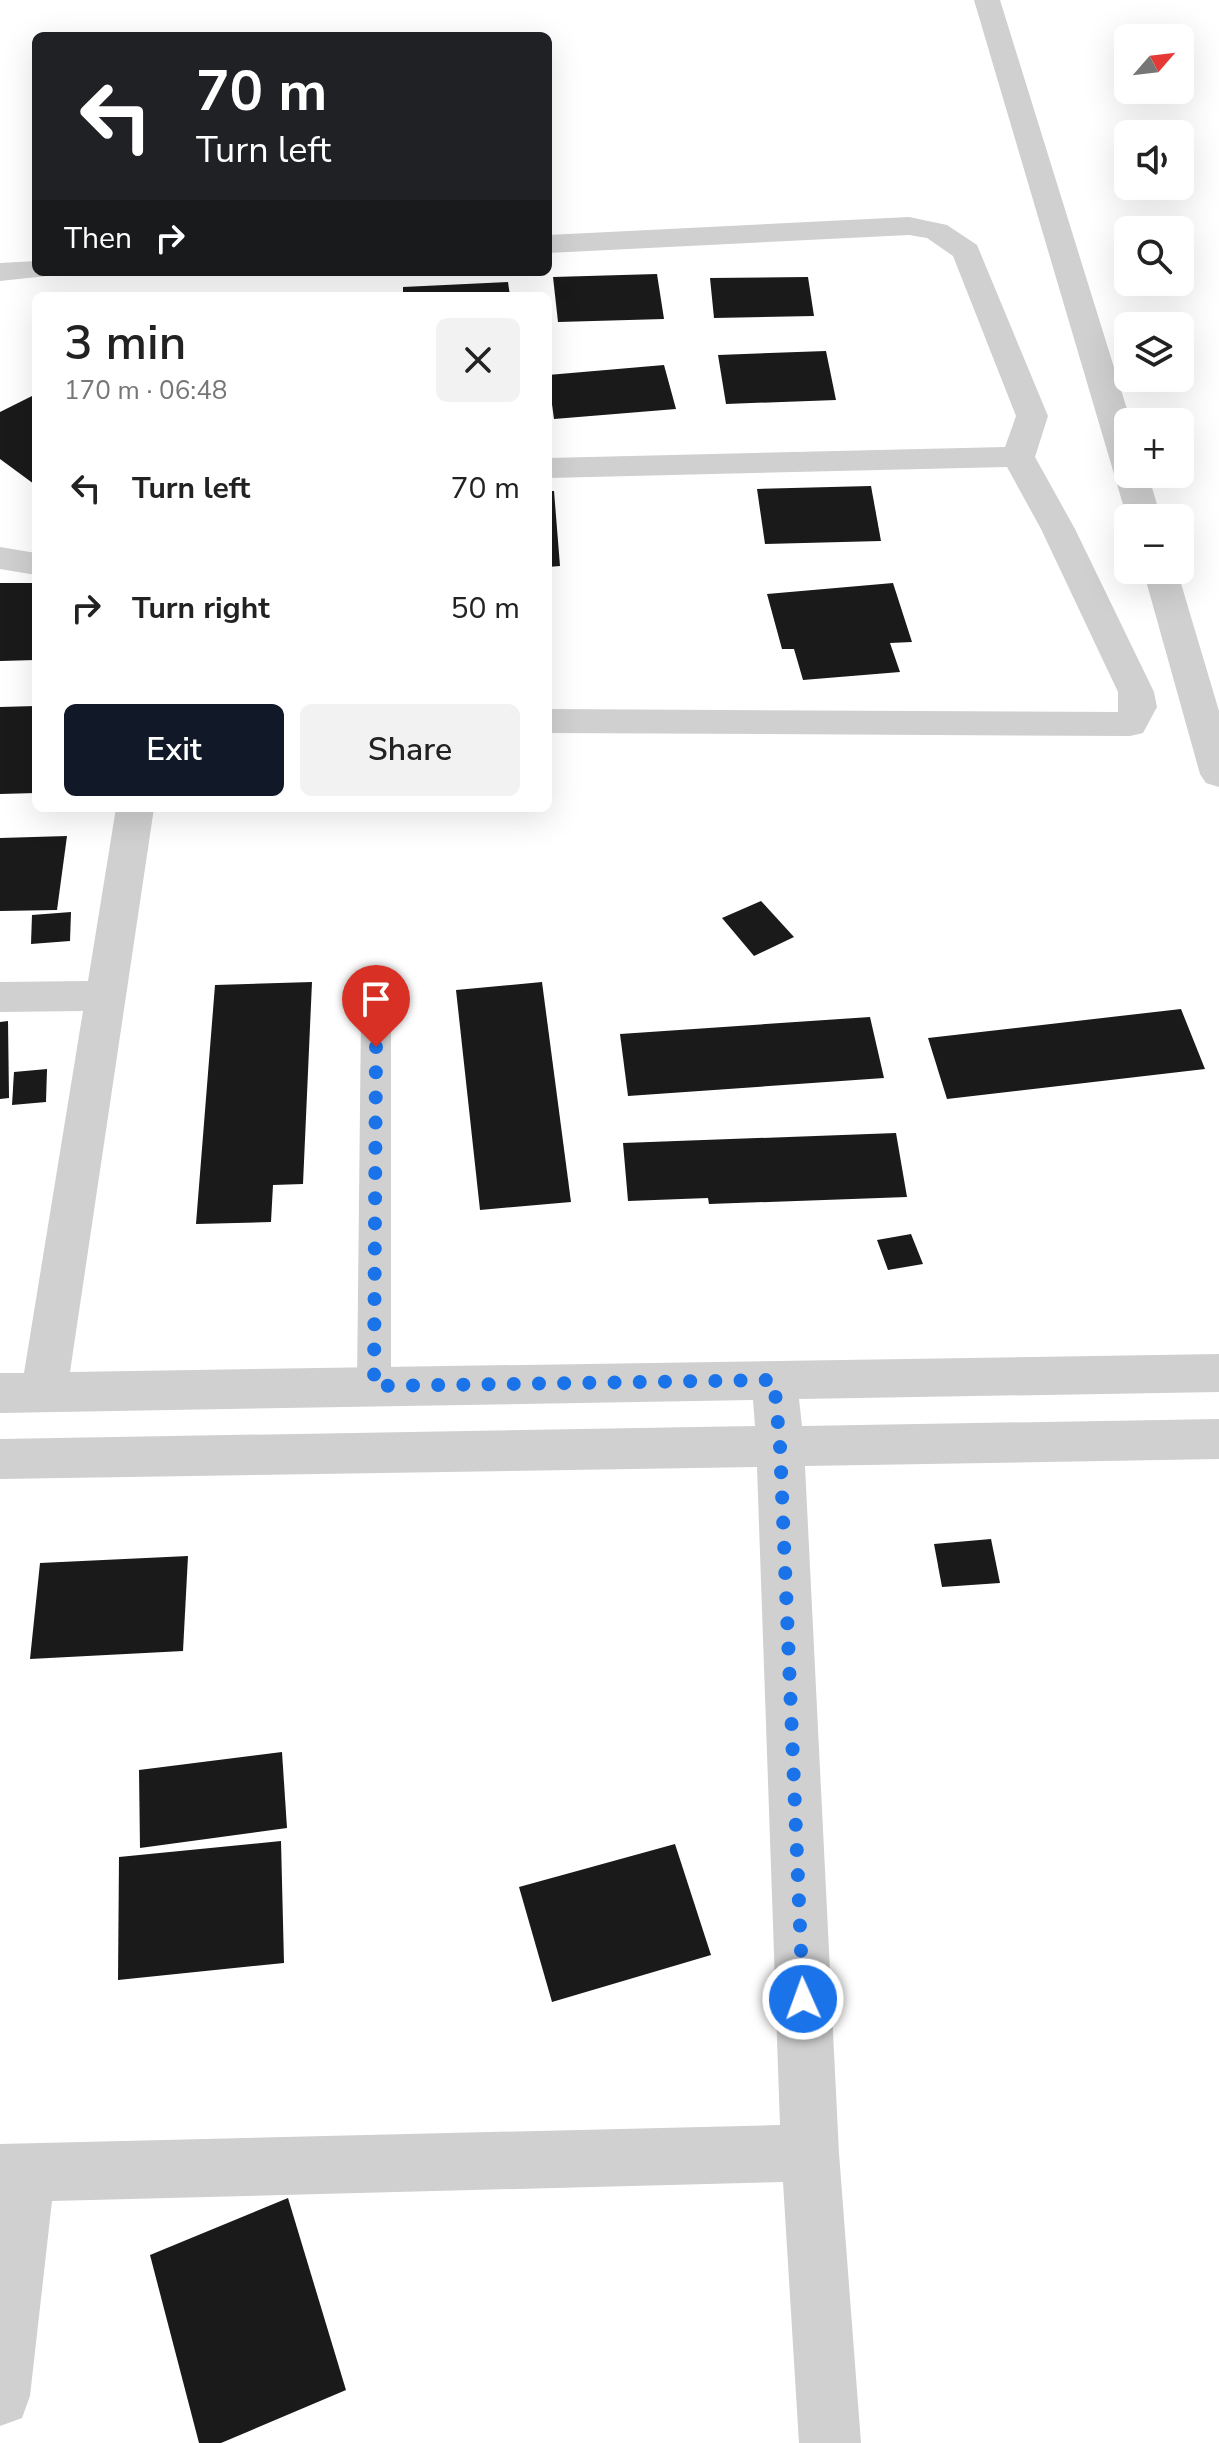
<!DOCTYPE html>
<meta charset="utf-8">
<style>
:root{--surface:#fff;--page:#f2f2f2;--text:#222;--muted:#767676;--accent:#111827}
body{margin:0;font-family:"Nunito Sans",sans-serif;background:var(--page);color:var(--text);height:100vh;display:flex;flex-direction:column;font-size:30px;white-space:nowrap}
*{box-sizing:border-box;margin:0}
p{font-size:26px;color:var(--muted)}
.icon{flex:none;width:44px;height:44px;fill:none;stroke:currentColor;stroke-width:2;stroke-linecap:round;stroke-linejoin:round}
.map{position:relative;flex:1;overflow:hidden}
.sheet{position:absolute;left:32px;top:292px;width:520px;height:520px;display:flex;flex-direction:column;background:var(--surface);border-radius:12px;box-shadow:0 8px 32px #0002}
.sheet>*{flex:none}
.top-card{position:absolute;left:32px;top:32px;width:520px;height:244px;border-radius:12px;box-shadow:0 8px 32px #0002;background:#202124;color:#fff;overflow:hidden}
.needle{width:52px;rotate:62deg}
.buttons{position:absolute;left:1114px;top:24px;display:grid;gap:16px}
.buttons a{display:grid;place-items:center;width:80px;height:80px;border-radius:12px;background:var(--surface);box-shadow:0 8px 32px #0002;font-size:40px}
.pin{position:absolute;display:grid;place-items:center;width:68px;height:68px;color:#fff;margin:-82px -34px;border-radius:50% 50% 50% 0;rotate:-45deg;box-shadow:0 0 8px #0007}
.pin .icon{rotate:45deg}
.me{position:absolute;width:88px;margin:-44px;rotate:358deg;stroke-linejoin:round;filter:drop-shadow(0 0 6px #0008)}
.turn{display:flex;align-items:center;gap:28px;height:168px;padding:0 32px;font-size:36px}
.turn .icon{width:104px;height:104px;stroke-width:2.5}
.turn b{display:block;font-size:56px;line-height:68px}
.then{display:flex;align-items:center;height:76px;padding:0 32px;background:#0003;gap:16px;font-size:30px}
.round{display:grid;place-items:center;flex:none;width:84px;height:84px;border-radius:12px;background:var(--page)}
.summary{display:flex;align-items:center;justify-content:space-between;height:136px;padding:0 32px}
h1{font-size:48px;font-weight:600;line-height:60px}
.cta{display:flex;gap:16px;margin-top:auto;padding:16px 32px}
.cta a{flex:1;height:92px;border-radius:12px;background:var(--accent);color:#fff;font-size:32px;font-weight:600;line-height:92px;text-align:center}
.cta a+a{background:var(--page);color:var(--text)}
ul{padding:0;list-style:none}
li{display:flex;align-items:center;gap:24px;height:120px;padding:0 32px}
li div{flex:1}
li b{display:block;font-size:30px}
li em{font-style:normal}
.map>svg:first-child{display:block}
</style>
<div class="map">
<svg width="1219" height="2443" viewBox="0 0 1219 2443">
<rect width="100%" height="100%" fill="#fff"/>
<!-- building -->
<g fill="#1a1a1a">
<polygon points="657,274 664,319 558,322 553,277"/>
<polygon points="808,277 814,316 714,318 710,278"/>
<polygon points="508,282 510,296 403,296 403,287"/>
<polygon points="826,351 836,400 726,404 718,355"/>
<polygon points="664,365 676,409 554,419 548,375"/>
<polygon points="36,394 36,482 34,484 0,459 0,412"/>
<polygon points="871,486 881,541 765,544 757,489"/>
<polygon points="548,491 554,491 560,566 548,567"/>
<polygon points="0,583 36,583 36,660 0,661"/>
<polygon points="893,583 912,642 890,643 900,672 803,680 794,649 782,649 767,594"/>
<polygon points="36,706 36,793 0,794 0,707"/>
<polygon points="67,836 57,910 0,911 0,838"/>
<polygon points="761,901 794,937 754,956 722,918"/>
<polygon points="71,912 70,941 31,944 32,915"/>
<polygon points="312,982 303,1184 273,1185 271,1222 196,1224 215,985"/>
<polygon points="542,982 571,1202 480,1210 456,990"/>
<polygon points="1181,1009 1205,1069 947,1099 928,1038"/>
<polygon points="870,1017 884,1078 628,1096 620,1034"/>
<polygon points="8,1021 9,1098 0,1099 0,1022"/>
<polygon points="47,1069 46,1102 12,1105 14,1072"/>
<polygon points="896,1133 907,1197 709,1204 708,1198 628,1201 623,1143"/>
<polygon points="911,1234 923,1264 888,1270 877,1240"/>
<polygon points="991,1539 1000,1583 942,1587 934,1544"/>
<polygon points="188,1556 183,1651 30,1659 40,1563"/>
<polygon points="282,1752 287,1828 140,1848 139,1770"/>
<polygon points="281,1841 284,1963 118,1980 119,1857"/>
<polygon points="675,1844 711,1955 552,2002 519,1887"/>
<polygon points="288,2198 346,2390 221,2443 199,2443 150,2255"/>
</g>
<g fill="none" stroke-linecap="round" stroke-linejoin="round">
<!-- service -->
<polygon fill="#d0d0d0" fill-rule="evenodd" points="376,1005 387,1008 391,1016 391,1386 386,1396 374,1400 362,1396 357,1386 361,1016 365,1008"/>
<!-- minor -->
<g fill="#d0d0d0" fill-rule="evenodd">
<polygon points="974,0 1000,0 1131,422 1128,422 1128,474 1148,474 1161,518 1127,518"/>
<polygon points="909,217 947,225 977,245 1048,416 1035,457 1075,529 1154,692 1157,707 1143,733 1130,736 548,733 548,709 1118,712 1118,692 1041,529 1007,467 548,478 548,458 1005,447 1016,416 953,256 927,238 909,235 548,253 548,235"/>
<polygon points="36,261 36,272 50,272 47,276 0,281 0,263"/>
<polygon points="0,547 36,553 36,575 0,569"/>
<polygon points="1143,570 1177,570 1219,711 1219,787 1206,783 1200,774"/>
<polygon points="116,808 154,808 70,1372 1219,1354 1219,1392 799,1399 802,1426 1219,1419 1219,1459 805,1466 839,2153 861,2443 799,2443 783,2182 52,2201 30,2396 22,2418 0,2426 0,2144 780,2125 757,1467 0,1479 0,1439 755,1426 753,1400 0,1413 0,1373 24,1373 83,1011 0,1012 0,982 88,981"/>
</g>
</g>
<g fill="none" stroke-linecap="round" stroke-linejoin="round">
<!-- route -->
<polyline stroke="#1a73e8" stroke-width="14" stroke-dasharray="0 25.2" points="376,1047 374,1386 774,1380 780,1446 803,1999"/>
</g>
</svg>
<div class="buttons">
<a><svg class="needle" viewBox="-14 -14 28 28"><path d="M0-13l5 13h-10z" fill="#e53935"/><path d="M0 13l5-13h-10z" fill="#767676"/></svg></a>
<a><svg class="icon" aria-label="sound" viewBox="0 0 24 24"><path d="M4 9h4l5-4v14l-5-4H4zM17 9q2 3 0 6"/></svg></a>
<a><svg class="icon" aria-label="search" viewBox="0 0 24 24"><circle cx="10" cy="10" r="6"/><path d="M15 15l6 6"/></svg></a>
<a><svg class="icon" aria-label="layers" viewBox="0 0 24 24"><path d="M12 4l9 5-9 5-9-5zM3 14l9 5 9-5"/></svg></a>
<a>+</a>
<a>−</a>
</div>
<div class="pin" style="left:376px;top:1047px;background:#d93025"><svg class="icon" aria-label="arrive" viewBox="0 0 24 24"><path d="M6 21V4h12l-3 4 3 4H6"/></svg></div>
<svg class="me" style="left:803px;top:1999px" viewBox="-20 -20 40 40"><circle r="17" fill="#1a73e8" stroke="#fff" stroke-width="3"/><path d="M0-11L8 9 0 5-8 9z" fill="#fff"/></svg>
<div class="top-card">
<div class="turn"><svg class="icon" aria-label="left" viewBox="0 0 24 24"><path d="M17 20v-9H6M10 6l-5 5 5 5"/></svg><div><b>70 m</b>Turn left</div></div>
<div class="then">Then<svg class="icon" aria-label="right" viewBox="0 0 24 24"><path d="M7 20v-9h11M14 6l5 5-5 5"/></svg></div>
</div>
<section class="sheet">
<div class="summary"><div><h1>3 min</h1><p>170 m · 06:48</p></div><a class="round"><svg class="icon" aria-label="close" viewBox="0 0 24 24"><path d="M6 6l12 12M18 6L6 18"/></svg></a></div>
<ul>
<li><svg class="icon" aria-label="left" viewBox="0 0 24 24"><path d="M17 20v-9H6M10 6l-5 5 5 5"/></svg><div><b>Turn left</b></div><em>70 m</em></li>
<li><svg class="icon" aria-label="right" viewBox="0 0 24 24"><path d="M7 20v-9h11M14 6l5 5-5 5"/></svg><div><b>Turn right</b></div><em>50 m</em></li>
</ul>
<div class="cta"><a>Exit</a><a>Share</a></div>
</section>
</div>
